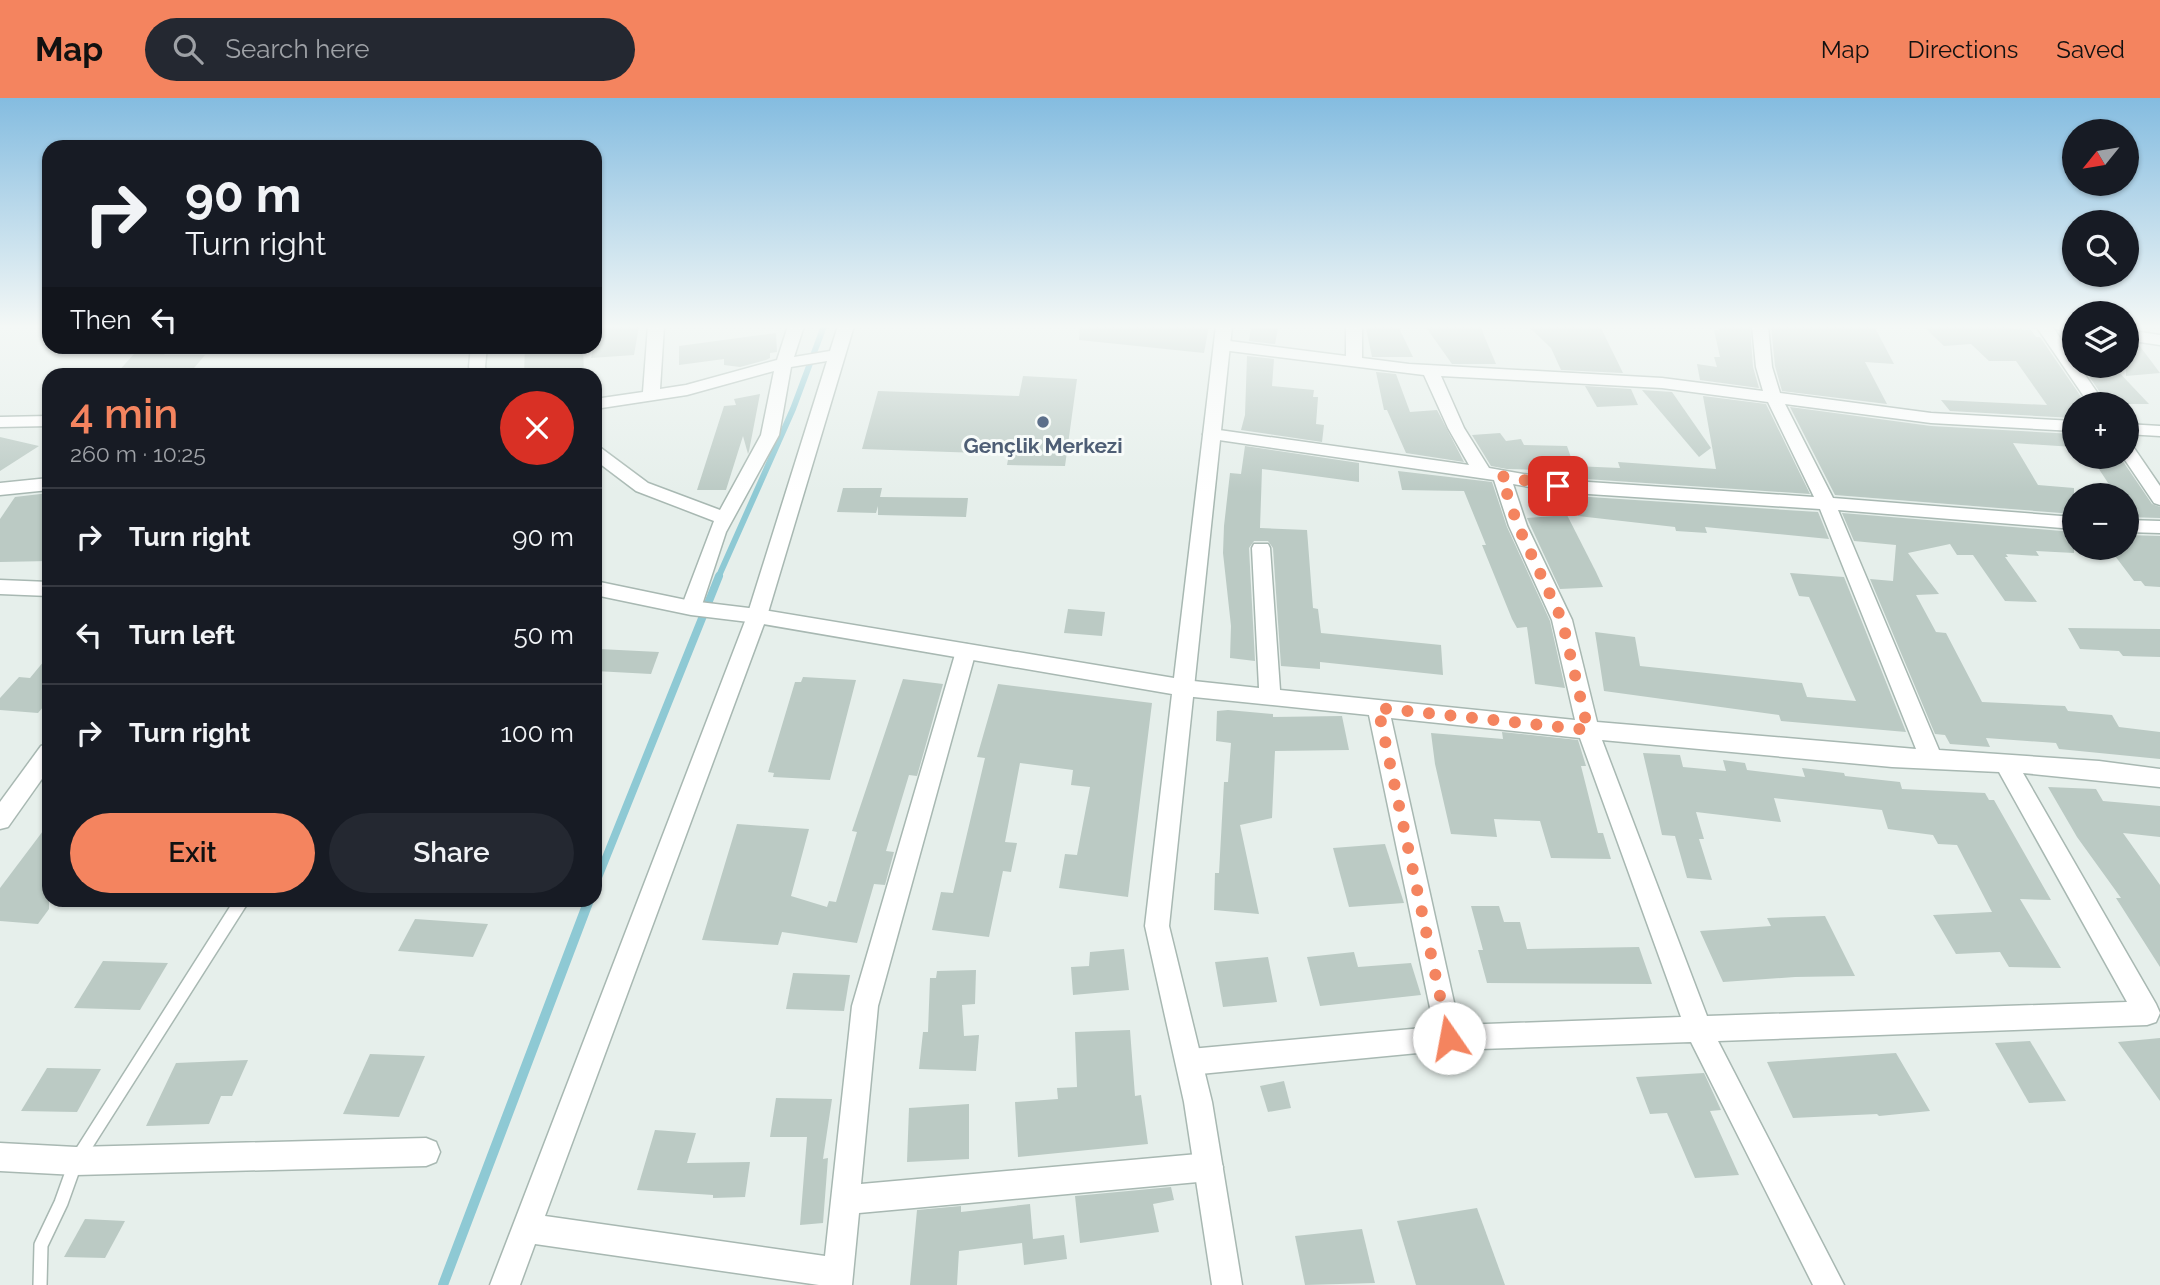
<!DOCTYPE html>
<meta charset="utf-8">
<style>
:root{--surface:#171b24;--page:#242831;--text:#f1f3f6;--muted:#9ea1a6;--line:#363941;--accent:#f4845f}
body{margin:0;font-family:Raleway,sans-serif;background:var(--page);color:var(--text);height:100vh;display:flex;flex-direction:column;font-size:26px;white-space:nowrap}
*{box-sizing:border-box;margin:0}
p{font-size:23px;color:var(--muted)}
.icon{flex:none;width:38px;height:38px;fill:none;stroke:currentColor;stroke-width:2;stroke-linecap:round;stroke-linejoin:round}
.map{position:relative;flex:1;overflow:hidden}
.drawer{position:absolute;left:42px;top:270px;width:560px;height:539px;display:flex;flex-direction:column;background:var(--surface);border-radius:21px;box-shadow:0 2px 5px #0004}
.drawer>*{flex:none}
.guide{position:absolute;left:42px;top:42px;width:560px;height:214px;border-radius:21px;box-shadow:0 2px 5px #0004;background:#171b24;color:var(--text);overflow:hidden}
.needle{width:46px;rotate:240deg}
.controls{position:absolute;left:2062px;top:21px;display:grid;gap:14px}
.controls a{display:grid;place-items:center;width:77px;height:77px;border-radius:50%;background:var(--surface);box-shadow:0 2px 5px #0004;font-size:35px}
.pin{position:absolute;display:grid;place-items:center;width:60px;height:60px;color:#fff;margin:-30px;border-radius:14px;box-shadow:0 4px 10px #0006}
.me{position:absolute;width:77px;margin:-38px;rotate:348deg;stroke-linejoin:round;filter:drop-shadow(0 0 5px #0008)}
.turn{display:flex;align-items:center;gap:24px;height:147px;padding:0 28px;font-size:32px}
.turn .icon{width:91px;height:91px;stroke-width:2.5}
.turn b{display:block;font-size:49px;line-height:60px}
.then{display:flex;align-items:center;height:66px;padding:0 28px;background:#0003;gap:14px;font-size:26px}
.round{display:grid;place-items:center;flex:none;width:74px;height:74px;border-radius:37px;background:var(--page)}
.summary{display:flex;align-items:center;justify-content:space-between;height:119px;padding:0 28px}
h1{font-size:42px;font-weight:600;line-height:52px;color:var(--accent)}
.action{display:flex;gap:14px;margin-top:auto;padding:14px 28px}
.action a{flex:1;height:80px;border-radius:42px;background:var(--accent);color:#111;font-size:28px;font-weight:600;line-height:80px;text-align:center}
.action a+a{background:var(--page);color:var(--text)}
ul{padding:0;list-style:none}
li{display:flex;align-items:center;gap:21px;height:98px;padding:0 28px;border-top:2px solid var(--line)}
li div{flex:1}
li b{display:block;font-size:26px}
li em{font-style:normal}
header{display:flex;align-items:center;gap:42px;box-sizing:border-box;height:98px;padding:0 35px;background:var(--accent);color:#111}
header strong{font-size:33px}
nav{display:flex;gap:38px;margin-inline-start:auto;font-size:24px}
.search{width:490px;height:63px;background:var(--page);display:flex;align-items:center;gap:18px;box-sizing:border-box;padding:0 24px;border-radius:38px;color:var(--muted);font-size:26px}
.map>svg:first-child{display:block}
</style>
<header>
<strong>Map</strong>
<div class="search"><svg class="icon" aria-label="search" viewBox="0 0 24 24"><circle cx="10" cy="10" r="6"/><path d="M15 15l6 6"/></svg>Search here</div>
<nav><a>Map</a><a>Directions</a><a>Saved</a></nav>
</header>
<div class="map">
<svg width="2160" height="1187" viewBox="0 0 2160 1187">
<rect width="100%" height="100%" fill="#e6efeb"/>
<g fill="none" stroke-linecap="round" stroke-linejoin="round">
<!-- stream-far2 -->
<polyline stroke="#8ec9d4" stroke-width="6" points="718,480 793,311 824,228"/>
<!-- stream-far1 -->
<polyline stroke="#8ec9d4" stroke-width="8" points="595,787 719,478"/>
<!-- stream -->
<polyline stroke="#8ec9d4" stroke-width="10" points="443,1187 589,802"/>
</g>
<!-- building -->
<g fill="#bbcac4">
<polygon points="598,228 639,228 634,257 591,260"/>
<polygon points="1080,228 1209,228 1204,255 1079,242"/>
<polygon points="1371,228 1398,228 1413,259 1372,259 1366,230"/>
<polygon points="1425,228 1480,228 1496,266 1452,266"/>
<polygon points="1528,228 1600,228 1623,275 1561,272 1551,250"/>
<polygon points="1719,228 1750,228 1753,269 1759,290 1700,282 1697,266 1717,269 1714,259 1720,259 1714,232 1719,232"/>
<polygon points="1771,228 1874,228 1894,266 1865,264 1887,306 1782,293 1775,268"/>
<polygon points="1923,228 2011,228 2011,231 2031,232 2036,239 2040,239 2086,306 2074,306 2074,320 1950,313 1941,302 2047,307 2016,263 1989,263 1971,246 1944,248"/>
<polygon points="1251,229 1278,231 1275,246 1249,243"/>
<polygon points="776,235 777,254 770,255 770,260 766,262 740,269 724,267 724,261 679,267 679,248"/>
<polygon points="2126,245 2139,247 2160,275 2126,278"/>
<polygon points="525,248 583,248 584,276 524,276"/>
<polygon points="166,255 164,257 205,257 189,276 116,276 134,256"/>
<polygon points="1247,258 1274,261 1272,288 1314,292 1313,299 1318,299 1316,326 1324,327 1322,344 1241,332 1245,317"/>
<polygon points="2082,268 2113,268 2149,306 2108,306"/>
<polygon points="1376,274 1396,276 1410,314 1437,312 1464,364 1406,355 1387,312 1384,312"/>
<polygon points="1023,278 1077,281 1065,368 1007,367 1009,356 862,351 878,293 1019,298"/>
<polygon points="1585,288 1631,291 1638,307 1597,309"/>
<polygon points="1642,292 1672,294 1711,350 1699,359"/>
<polygon points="760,296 749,353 748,356 743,338 726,392 697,392 724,308 736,307 734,301"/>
<polygon points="1703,298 1766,306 1810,396 1571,380 1569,373 1507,371 1491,368 1472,337 1500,335 1506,343 1521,341 1524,347 1567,348 1574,368 1620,370 1618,364 1716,371"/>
<polygon points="1790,309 1931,328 2074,336 2074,349 2013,345 2038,387 2074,390 2074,416 1835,397"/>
<polygon points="0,339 39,348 0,373"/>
<polygon points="1245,348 1359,365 1359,384 1262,371 1260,430 1307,432 1313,510 1318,511 1321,535 1441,547 1443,577 1320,564 1320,571 1281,568 1273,450 1268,443 1254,443 1249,450 1255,563 1230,560 1231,528 1223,455 1224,428 1230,375 1241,376"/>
<polygon points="2091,359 2120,359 2152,406 2160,409 2160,420 2126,419 2126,397 2116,397"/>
<polygon points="1398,373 1492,384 1507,429 1550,523 1565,590 1535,586 1527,529 1517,530 1512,521 1482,447 1486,447 1464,393 1402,392"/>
<polygon points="843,390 882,390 880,399 968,400 966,419 878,417 878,408 876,415 837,414"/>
<polygon points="49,395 49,463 0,464 0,421 15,399"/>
<polygon points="1574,398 1818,414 1829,441 1705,429 1707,435 1676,433 1675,429 1578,418"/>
<polygon points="1842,415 2074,434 2074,455 2036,453 2039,458 2006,456 2008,459 2005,459 2037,504 2005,503 1973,457 1957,457 1950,446 1908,455 1939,496 1916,497 1936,534 1946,535 1982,604 2065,608 2068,613 2112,617 2119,629 2160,634 2160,661 2059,651 2056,645 1986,640 1990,649 1950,646 1945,637 1935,636 1870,481 1893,483 1896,447 1854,443"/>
<polygon points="1567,417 1596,474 1603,489 1560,491 1527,420"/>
<polygon points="2126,437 2160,438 2160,489 2145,488 2141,483 2134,483 2109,450 2126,450"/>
<polygon points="1790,475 1844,479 1906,634 1781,623 1779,617 1604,593 1595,534 1635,539 1640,568 1802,585 1807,599 1856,603 1809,499 1799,498"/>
<polygon points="1068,511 1105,514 1102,538 1064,535"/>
<polygon points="2068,530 2160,531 2160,559 2123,558 2119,553 2080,551"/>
<polygon points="599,551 659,554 651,576 595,573 595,559"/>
<polygon points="49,557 49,602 38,615 0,612 0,600 19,579 30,580"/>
<polygon points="803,579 856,582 830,682 773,679 774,675 768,674 795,584 801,584"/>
<polygon points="903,581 943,586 917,678 909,677 886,753 894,754 885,787 874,786 857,845 782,834 778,847 702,842 737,726 809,731 791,798 827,809 829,803 836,804 857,734 852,733"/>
<polygon points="998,586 1152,605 1128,799 1059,790 1065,756 1077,757 1090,689 1071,687 1073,672 1020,665 1005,744 1017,745 1011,774 1003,773 989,839 932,832 941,794 953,795 985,660 977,659"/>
<polygon points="1228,612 1273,616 1273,619 1342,618 1349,652 1275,653 1272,720 1240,727 1259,816 1214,812 1215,775 1219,775 1224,684 1228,684 1231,645 1216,643 1217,613"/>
<polygon points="1502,634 1578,642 1586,668 1581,668 1598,735 1603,735 1611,761 1551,760 1540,723 1494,721 1497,739 1451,736 1435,666 1431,635 1503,641"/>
<polygon points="1643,655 1680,657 1683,669 1726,673 1723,662 1745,665 1747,672 1805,679 1802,670 1844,675 1845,678 1900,684 1902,691 1985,695 1989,702 1994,702 2051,802 2020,801 2061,870 2009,869 2000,854 1956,856 1933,817 1992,814 1957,747 1938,746 1933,737 1888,731 1882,712 1774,700 1781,724 1696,714 1704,741 1699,741 1712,782 1687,780 1675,738 1662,737"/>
<polygon points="2048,689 2096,691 2103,703 2160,708 2160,739 2123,735 2160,787 2160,869 2116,800 2121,800 2077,739"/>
<polygon points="49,725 49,811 38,826 0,823 0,790"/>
<polygon points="1385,746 1404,805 1349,809 1333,750"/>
<polygon points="1471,808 1499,808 1504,824 1520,824 1527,851 1639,849 1652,886 1487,885 1478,852 1483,852"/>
<polygon points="1825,818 1855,878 1795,879 1723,884 1700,833 1771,828 1767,820"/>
<polygon points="415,821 488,826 473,859 398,853"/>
<polygon points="1124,851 1129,892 1073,897 1071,869 1089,868 1090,854"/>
<polygon points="1354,854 1358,869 1411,865 1421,897 1320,908 1307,859"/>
<polygon points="1268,859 1277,904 1223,909 1215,864"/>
<polygon points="103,863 168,865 140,912 74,910"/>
<polygon points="976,872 975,906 962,907 964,938 979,937 976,973 919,971 923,934 928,934 930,880 936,880 937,873"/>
<polygon points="793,875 850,877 844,913 786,911"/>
<polygon points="1130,932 1135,998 1141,997 1148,1046 1018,1059 1015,1004 1058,1001 1057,990 1077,989 1075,934"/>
<polygon points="2160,940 2160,1003 2118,944"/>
<polygon points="2030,943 2066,1003 2029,1005 1995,945"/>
<polygon points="1896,955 1930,1013 1879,1018 1877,1016 1793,1020 1767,964"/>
<polygon points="370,956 425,958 399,1019 343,1016"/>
<polygon points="248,962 232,998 221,998 209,1026 146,1028 176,965"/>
<polygon points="47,970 101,971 77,1014 21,1013"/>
<polygon points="1704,975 1721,1012 1710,1013 1739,1077 1695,1080 1667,1015 1650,1016 1636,979"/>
<polygon points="1284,983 1291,1010 1268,1014 1260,988"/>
<polygon points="776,1000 832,1001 823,1061 828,1060 823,1125 800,1127 807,1039 770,1039"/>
<polygon points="969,1006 969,1061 907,1064 909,1010"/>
<polygon points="655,1032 696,1035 687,1065 750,1064 745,1099 713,1100 713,1097 637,1092"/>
<polygon points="1171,1089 1174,1102 1153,1106 1159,1134 1080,1145 1075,1098"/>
<polygon points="1030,1106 1033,1141 1064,1137 1067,1161 1024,1167 1022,1145 959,1153 957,1187 910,1187 917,1112 961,1108 961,1114"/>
<polygon points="1477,1110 1505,1187 1416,1187 1397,1123"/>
<polygon points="85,1121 125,1123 105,1160 64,1159"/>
<polygon points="1362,1131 1375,1185 1305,1187 1295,1138"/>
</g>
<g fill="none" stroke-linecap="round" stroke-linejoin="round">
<defs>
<polyline id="service" points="40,1187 41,1147 61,1105 76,1063 242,802"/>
<g id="minor">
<polygon points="648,228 664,228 660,291 686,287 777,262 788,228 804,228 794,259 830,253 838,228 854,228 767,518 545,1118 825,1158 852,908 956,553 959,548 966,546 973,548 976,553 878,908 861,1086 1209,1055 1219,1059 1223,1069 1219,1079 1209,1083 859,1115 852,1187 819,1187 535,1146 520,1187 490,1187 747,518 827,263 791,269 779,337 726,434 701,510 698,515 684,515 681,510 714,423 636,393 595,362 595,349 601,350 648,385 720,412 761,337 774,273 687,297 595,311 595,301 643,294"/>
<path d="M1346,228H1362V260L1409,266L1662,280L1763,293L1756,269L1752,228H1768L1772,269L1780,295L1931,315L2074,323V333L1931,325L1785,306L1833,400L2074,419V431L1838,412L1939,652L2099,663L2160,671V689L2023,675L2156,906L2160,915L2156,924L2147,927L1718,943L1844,1187H1813L1691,944L1449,952L1190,977L1181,973L1177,964L1181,955L1190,951L1434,929L1369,617L1184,598L1177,596L1174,590L1177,584L1184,582L1259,590L1252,450L1254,446H1268L1270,450L1280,592L1575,622L1552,522L1509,428L1494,382L1212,341L1203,336L1212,331L1469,367L1448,330L1424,277L1222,252L1214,247L1222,242L1346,258ZM1441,278L1662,290L1768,304L1814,399L1558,382L1489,370L1464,330ZM1513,386L1558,394L1820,411L1916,651L1597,624L1572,522L1527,428ZM1391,620L1580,640L1681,919L1459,927ZM1602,642L1892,669L1999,674L2127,904L1707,918Z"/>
<polygon points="2036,228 2052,228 2074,260 2074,268 2079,268 2105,306 2089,306"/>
<polygon points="471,248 487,248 485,269 488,276 472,276 469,269"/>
<polygon points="49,318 49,328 0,329 0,319"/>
<polygon points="2126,326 2160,328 2160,338 2126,336"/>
<polygon points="2126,346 2132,347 2160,388 2160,407 2154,405 2123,359 2126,359"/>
<polygon points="49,380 49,392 0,397 0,385"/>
<polygon points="2126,422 2160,423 2160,435 2126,434"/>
<polygon points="49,645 49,671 8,729 0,731 0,704 41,648"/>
<polygon points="426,1040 436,1044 440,1054 436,1064 426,1068 76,1077 0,1073 0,1045 76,1049"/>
</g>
<g id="tertiary">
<polygon points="1216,228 1232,228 1169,828 1212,1004 1242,1187 1212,1187 1184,1004 1145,828 1172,596 757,525 691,517 595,497 595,483 691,503 757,511 1174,580"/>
<polygon points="2053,228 2074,228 2074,235 2056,231"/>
<polygon points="2126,232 2160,237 2160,247 2126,242"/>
<polygon points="0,482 49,484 49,498 0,496"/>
</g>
</defs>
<!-- service casing -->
<use href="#service" stroke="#a8b8b2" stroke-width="16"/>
<!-- minor casing -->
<use href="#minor" stroke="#a8b8b2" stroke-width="3"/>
<!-- tertiary casing -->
<use href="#tertiary" stroke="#a8b8b2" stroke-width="3"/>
<!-- service -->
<use href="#service" stroke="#fff" stroke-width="13"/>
<!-- minor -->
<use href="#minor" fill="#fff" fill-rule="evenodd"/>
<!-- tertiary -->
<use href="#tertiary" fill="#fff" fill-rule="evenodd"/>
</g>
<!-- sky -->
<linearGradient id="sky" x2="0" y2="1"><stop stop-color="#84bce0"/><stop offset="0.58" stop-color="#f4f8f6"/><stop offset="1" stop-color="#f4f8f6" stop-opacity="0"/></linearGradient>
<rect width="2160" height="394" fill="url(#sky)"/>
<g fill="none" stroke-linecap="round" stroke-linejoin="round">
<!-- route -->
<polyline stroke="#f4845f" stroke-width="12" stroke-dasharray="0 21.6" points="1449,940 1378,610 1588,632 1562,522 1518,428 1501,378 1558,388"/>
</g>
<!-- markers -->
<circle fill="#5c6f8a" stroke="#f7fbf9" stroke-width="2.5" cx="1043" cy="324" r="7"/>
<g text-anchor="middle" stroke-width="6" stroke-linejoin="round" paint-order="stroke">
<!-- service labels -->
<g font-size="21" font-weight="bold" fill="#4e5e75" stroke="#f7fbf9">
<text x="1043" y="355">Gençlik Merkezi</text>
</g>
</g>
</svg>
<div class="controls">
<a><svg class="needle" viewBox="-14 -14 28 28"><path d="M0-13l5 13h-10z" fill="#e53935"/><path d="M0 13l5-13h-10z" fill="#9ea1a6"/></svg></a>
<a><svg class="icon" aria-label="search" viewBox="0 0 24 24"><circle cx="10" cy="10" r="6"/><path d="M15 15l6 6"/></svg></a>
<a><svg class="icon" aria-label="layers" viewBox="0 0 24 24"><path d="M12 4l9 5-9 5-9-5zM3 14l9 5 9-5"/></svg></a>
<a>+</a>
<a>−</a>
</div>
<div class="pin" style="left:1558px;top:388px;background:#d93025"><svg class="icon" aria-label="arrive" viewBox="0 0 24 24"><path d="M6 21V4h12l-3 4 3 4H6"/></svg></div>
<svg class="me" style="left:1449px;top:940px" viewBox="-20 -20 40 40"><circle r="19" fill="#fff"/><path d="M0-13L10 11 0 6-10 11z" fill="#f4845f"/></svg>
<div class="guide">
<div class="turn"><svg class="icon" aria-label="right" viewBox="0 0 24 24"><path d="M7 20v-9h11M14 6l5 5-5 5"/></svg><div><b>90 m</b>Turn right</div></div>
<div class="then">Then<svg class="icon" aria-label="left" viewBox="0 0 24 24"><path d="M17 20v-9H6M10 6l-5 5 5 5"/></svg></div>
</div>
<section class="drawer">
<div class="summary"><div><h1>4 min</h1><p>260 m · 10:25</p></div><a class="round" style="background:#d93025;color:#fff"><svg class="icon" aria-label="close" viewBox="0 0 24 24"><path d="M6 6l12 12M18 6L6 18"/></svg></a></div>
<ul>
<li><svg class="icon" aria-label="right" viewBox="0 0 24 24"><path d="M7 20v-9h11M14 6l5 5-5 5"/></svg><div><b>Turn right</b></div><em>90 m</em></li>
<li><svg class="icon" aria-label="left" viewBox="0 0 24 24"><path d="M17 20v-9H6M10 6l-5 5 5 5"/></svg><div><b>Turn left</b></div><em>50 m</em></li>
<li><svg class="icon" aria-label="right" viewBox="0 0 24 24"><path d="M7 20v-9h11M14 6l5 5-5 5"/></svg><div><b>Turn right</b></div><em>100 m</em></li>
</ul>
<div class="action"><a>Exit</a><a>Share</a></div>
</section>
</div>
